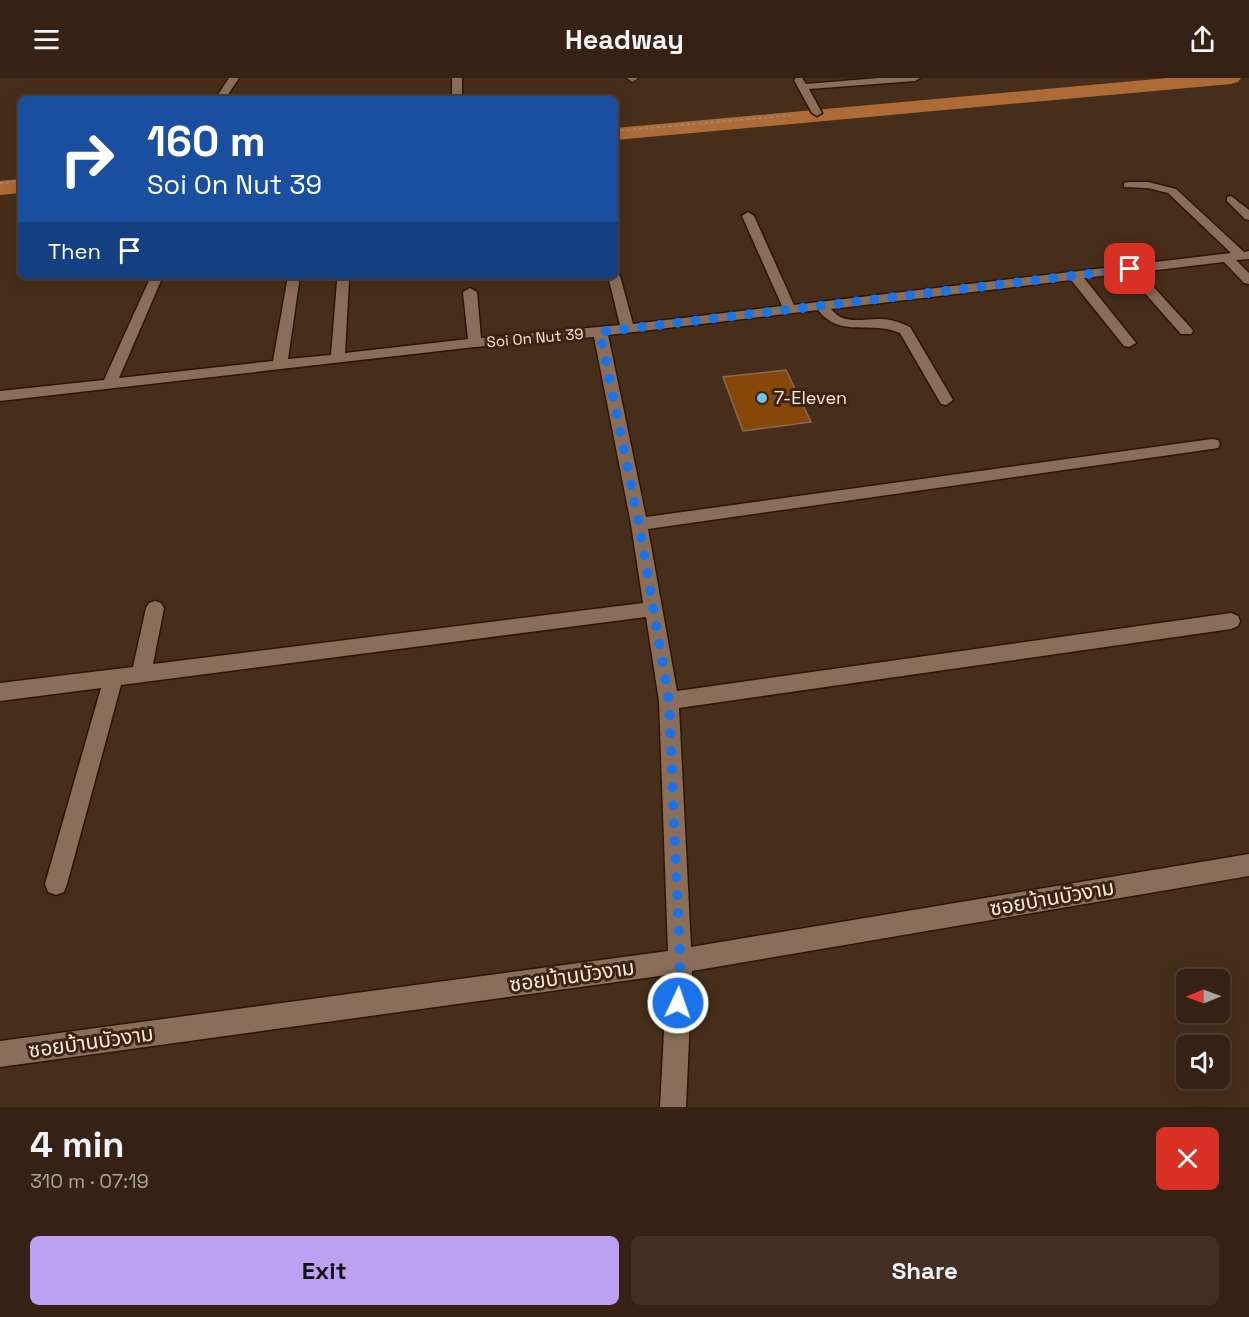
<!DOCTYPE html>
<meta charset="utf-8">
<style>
:root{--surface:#352214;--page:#402f22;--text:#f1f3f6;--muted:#aaa4a0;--line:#4f3f34;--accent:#bca0f2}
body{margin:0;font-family:"Space Grotesk","Noto Sans Thai",sans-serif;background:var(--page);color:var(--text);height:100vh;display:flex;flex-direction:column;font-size:22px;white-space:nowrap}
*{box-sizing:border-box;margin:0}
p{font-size:20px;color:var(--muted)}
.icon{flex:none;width:33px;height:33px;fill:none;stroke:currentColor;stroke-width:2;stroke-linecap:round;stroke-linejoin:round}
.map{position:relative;height:1029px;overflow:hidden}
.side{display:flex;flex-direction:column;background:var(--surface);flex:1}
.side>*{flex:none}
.banner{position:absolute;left:18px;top:18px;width:600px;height:183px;border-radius:9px;box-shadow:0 3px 15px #0003,0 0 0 2px var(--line);background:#1a4fa0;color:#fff;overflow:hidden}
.needle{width:39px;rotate:269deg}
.fabs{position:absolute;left:1176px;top:891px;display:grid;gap:12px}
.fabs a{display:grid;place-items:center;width:54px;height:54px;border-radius:9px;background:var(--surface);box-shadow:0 3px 15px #0003,0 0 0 2px var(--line);font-size:30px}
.pin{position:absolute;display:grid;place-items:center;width:51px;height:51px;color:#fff;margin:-26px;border-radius:12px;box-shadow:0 3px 9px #0006}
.me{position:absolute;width:66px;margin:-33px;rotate:3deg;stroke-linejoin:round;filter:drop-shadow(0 0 4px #0008)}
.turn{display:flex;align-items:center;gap:21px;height:126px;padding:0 30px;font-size:27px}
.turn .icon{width:78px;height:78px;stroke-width:2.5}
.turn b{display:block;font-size:42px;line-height:51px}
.then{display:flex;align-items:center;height:57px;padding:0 30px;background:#0003;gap:12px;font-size:22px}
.round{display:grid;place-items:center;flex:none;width:63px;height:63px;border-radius:9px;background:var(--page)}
.overview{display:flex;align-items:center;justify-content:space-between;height:102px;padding:0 30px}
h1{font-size:36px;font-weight:800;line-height:45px}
.button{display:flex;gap:12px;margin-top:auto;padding:12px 30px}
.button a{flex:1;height:69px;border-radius:9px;background:var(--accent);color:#111;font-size:24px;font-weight:800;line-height:69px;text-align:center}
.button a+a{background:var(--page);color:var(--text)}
header{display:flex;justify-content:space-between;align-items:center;height:78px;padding:0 30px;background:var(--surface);font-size:27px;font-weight:800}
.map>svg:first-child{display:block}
</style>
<header><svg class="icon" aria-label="menu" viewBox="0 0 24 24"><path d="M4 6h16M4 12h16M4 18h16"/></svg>Headway<svg class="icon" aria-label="share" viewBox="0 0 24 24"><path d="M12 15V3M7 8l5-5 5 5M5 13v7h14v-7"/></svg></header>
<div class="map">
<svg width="1249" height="1029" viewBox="0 0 1249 1029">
<rect width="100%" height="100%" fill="#472e1b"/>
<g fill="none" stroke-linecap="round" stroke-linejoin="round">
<!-- canal -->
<g fill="#ae6b36" fill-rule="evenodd">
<polygon points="1167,0 1241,0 1238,4 1231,6 615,62 615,50"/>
<polygon points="21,101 21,115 0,117 0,103"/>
</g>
</g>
<!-- building -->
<polygon fill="#874709" stroke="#886b56" stroke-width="1.5" points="786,292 811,344 743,353 723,299"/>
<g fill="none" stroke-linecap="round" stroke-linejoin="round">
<defs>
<g id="minor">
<polygon points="229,0 239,0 225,21 215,21"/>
<rect x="452" y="0" width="10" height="21"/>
<polygon points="627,0 637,0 637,1 632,4"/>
<polygon points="796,0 802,0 806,6 879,0 920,0 915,3 809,11 822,35 817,38 812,35 794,2"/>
<path d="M1128,104H1148L1176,111L1244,174L1249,173V181L1236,182L1249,195V206L1244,205L1224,184L1140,194L1191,250L1193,253L1191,256H1181L1127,195L1084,200L1136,265L1129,269L1124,268L1071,202L831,231C844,248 863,240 881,241C892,241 901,245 910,249L953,322L946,327L941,326L900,255C871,242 840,261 818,232L608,257L646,439L1212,361L1218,362L1220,366L1218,370L1212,371L648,451L677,613L1231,535L1238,538L1240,543L1238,548L1231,551L679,630L691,869L1249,776V798L692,893L686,1029H660L667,897L0,989V963L668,873L659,623L646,539L121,607L67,806L64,814L56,817L48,814L45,806L101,610L0,623V605L133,589L146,530L149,525L155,523L161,525L164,530L153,586L643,525L631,446L594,259L475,269L0,323V313L104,302L151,198H163L119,300L273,283L288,198H300L288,281L331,277L337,203L343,199L349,203L345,275L468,261L463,214L470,210L477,214L481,260L620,247L608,198H615V194L620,198L633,246L782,228L742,138L748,134L754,138L794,227L1231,175L1168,115L1148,110L1124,109V105Z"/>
<polygon points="1231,118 1249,132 1249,142 1245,141 1227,123 1227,119"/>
</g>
</defs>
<!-- minor casing -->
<use href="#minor" stroke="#2d1504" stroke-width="3"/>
<!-- path -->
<g stroke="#9c8778" stroke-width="2" stroke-dasharray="3 3" stroke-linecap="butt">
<polyline points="615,53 794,37"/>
<polyline points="0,105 21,103"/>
</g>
<!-- minor -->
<use href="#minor" fill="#8b6e59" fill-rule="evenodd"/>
</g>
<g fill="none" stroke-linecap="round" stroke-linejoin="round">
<!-- route -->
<polyline stroke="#1a73e8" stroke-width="10" stroke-dasharray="0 18" points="678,925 680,883 669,623 639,446 600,254 1130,191"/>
</g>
<!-- markers -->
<circle fill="#6fc2f4" stroke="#3d2411" stroke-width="2" cx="762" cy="320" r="6"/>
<g text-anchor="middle" stroke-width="6" stroke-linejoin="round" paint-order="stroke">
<!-- far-street labels -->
<g font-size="15" fill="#f8e7db" stroke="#3d2411">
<text transform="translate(535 260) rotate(-5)" y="5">Soi On Nut 39</text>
</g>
<!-- poi labels -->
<g font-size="18" fill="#f8e7db" stroke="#3d2411" text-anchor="start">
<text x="774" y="326">7-Eleven</text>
</g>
<!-- near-street labels -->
<g font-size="21" fill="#f8e7db" stroke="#3d2411">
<text transform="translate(1052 820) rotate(-10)" y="7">ซอยบ้านบัวงาม</text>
<text transform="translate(572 898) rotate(-8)" y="7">ซอยบ้านบัวงาม</text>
<text transform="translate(91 964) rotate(-8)" y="7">ซอยบ้านบัวงาม</text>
</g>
</g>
</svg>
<div class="fabs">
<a><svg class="needle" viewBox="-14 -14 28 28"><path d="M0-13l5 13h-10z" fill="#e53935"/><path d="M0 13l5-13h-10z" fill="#aaa4a0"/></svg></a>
<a><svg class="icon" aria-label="sound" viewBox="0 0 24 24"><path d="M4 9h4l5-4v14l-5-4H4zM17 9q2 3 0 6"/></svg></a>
</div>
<div class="pin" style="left:1130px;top:191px;background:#d93025"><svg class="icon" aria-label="arrive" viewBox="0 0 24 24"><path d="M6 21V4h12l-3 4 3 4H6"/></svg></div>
<svg class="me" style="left:678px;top:925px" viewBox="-20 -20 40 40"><circle r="17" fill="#1a73e8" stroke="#fff" stroke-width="3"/><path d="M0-11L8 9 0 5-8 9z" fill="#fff"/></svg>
<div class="banner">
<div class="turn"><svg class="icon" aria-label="right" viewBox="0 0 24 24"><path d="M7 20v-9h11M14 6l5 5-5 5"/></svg><div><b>160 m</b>Soi On Nut 39</div></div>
<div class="then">Then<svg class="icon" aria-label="arrive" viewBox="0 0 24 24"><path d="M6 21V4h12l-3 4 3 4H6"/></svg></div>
</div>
</div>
<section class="side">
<div class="overview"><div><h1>4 min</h1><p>310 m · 07:19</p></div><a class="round" style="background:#d93025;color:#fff"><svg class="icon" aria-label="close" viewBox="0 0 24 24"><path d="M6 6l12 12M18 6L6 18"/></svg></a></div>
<div class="button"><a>Exit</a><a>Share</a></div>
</section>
